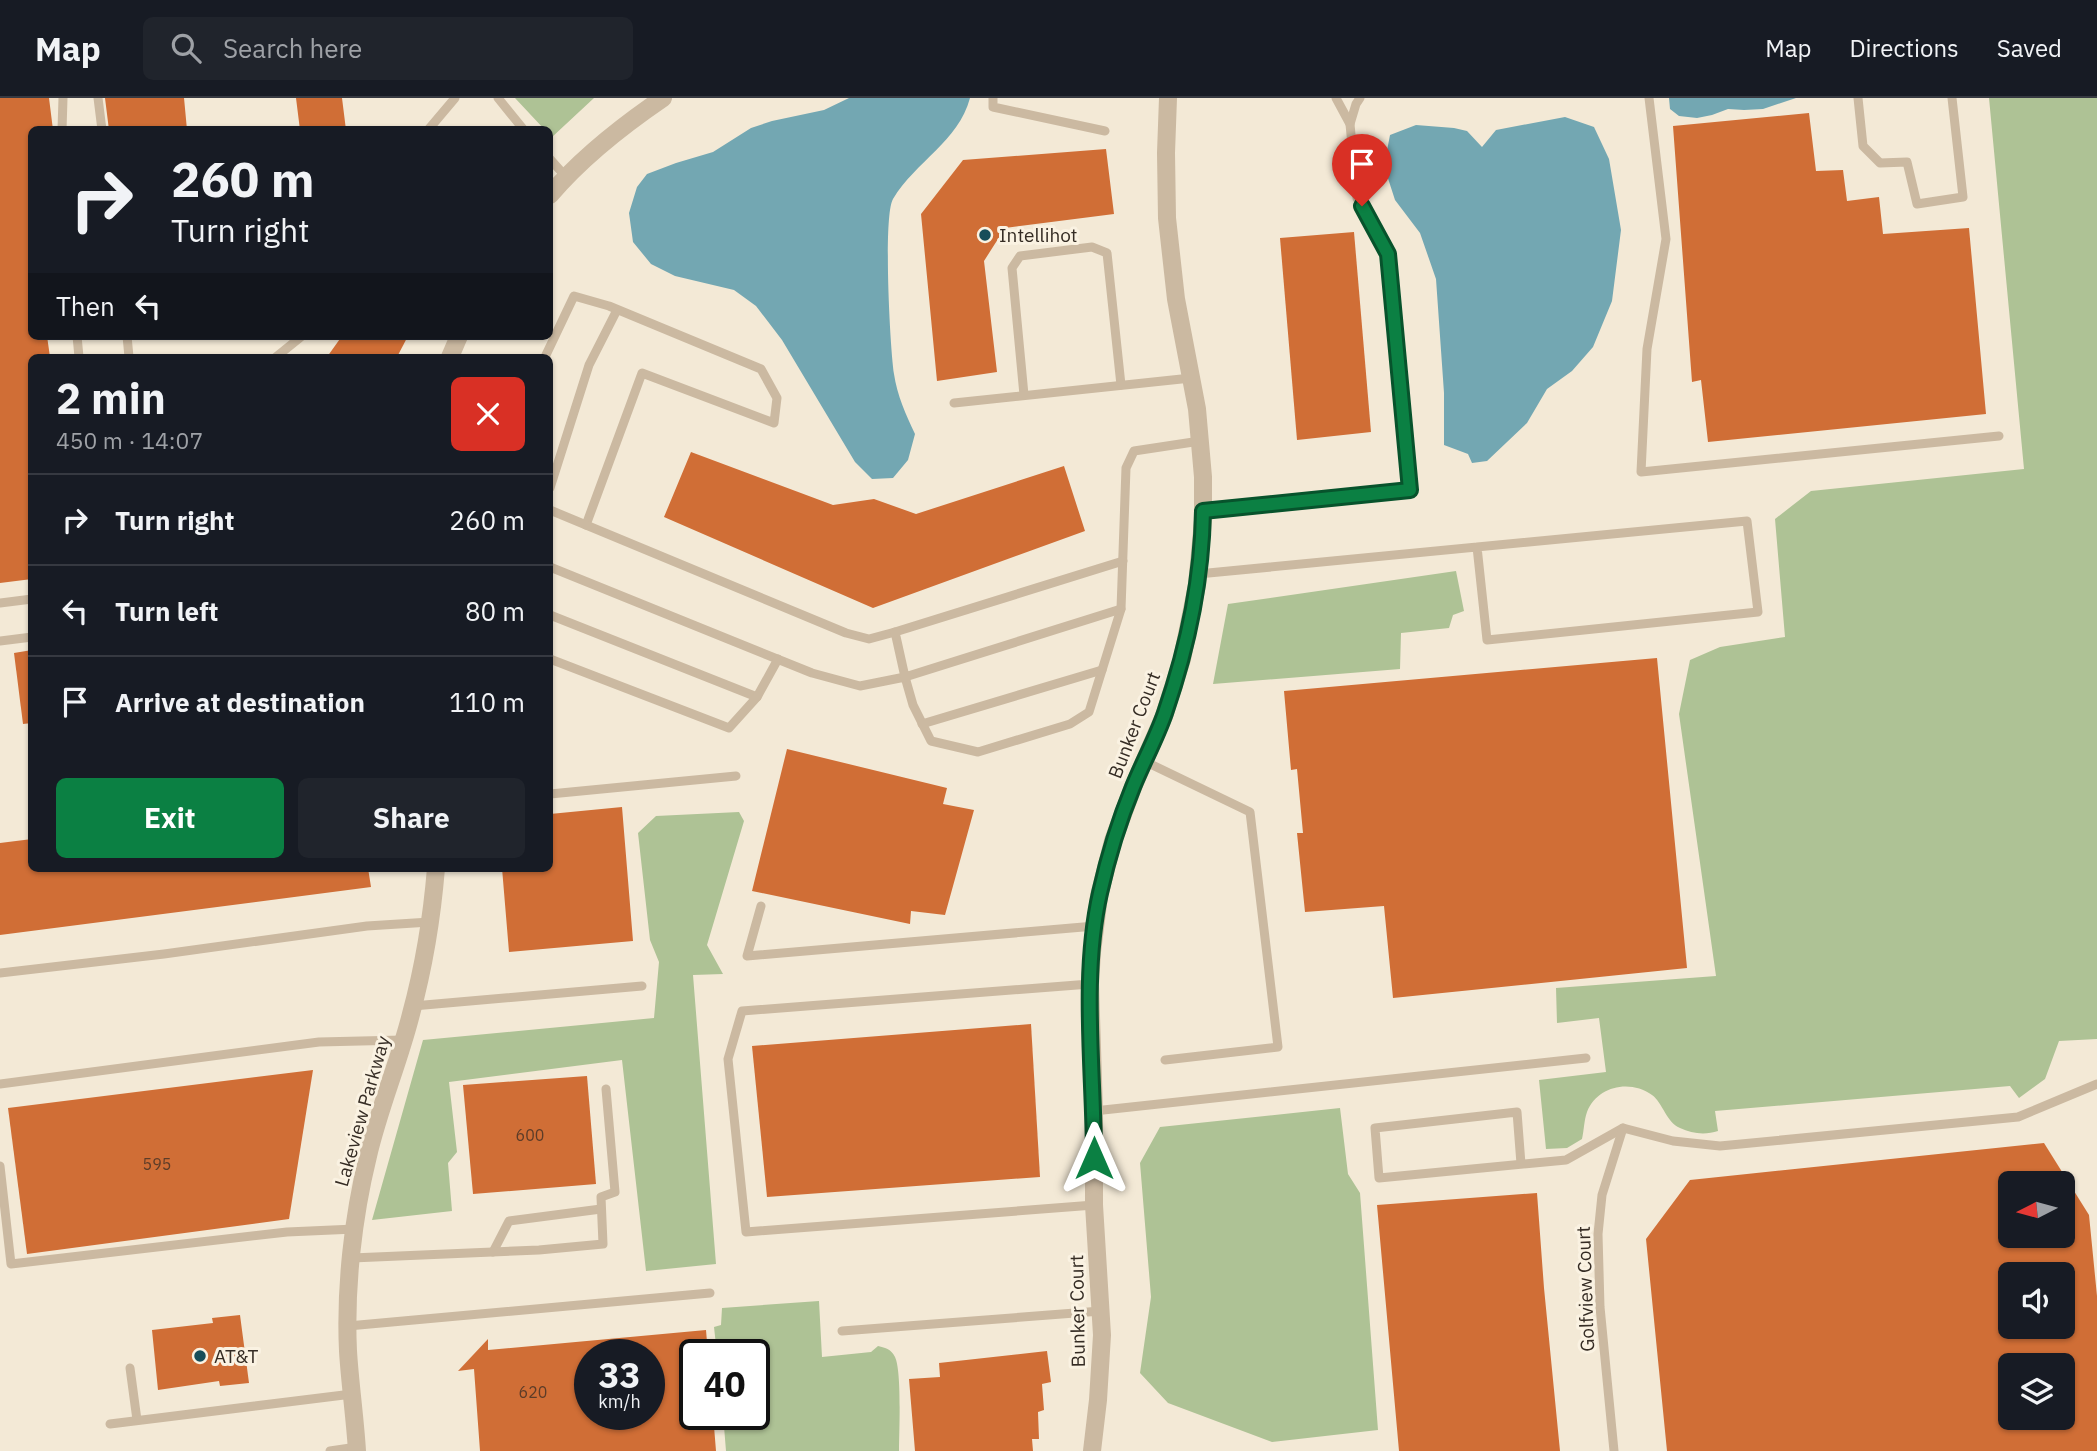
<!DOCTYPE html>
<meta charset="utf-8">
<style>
:root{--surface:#171b24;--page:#20242c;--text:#f1f3f6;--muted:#9ea1a6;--line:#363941;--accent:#0b8043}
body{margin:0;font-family:"IBM Plex Sans",sans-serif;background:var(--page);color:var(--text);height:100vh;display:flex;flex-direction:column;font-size:26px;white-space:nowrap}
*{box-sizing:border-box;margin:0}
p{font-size:23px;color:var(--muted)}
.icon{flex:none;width:38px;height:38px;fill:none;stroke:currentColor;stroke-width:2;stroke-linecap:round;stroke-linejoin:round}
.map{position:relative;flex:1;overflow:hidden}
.drawer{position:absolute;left:28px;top:256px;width:525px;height:518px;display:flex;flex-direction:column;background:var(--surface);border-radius:10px;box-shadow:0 2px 5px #0004}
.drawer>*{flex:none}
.guide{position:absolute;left:28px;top:28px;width:525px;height:214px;border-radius:10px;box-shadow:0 2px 5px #0004;background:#171b24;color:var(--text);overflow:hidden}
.needle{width:46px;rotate:264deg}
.tools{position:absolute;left:1998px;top:1073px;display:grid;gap:14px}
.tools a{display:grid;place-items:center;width:77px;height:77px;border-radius:10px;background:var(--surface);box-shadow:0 2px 5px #0004;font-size:35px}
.speed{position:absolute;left:574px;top:1241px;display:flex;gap:14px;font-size:35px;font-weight:700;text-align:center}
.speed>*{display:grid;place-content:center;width:91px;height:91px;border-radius:50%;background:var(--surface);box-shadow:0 2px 5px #0004;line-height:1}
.speed small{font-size:18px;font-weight:400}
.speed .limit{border:4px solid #111;border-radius:10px;background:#fff;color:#111}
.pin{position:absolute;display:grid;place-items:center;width:60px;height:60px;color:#fff;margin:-72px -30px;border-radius:50% 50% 50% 0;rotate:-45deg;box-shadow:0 0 7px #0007}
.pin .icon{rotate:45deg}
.me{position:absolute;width:77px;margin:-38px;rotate:0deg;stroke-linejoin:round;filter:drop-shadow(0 0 5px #0008)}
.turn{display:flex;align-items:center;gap:24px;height:147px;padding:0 28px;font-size:32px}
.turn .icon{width:91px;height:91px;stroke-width:2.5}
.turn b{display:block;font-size:49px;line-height:60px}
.then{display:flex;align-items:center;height:66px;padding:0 28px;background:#0003;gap:14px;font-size:26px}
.round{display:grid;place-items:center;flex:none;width:74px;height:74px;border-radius:10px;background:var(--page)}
.head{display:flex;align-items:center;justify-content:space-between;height:119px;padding:0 28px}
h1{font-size:42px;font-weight:700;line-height:52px}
.button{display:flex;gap:14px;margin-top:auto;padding:14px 28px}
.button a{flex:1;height:80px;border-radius:10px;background:var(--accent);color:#fff;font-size:28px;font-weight:700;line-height:80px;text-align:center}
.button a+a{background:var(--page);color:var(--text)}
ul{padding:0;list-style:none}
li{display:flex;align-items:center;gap:21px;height:91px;padding:0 28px;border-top:2px solid var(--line)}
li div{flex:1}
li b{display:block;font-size:26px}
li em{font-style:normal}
header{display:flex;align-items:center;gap:42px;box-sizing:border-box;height:98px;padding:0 35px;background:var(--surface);border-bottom:2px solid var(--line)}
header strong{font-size:33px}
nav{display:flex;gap:38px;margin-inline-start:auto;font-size:24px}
.search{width:490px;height:63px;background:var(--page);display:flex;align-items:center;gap:18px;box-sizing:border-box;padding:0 24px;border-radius:10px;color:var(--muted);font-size:26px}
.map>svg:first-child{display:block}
</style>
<header>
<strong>Map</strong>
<div class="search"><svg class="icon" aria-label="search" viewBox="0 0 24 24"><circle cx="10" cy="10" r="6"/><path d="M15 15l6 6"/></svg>Search here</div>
<nav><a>Map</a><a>Directions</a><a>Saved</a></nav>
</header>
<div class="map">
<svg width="2097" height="1353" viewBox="0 0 2097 1353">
<rect width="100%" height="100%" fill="#f3e9d6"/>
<!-- green -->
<g fill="#aec295">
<polygon points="515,0 594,0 551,40 550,32 544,31"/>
<path d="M1989,0H2097V941L2059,943L2045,981L2019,1000L2010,988L1715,1013L1718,1033C1706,1037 1692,1036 1680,1030C1666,1024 1663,1005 1652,997C1630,981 1597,988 1587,1014C1584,1022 1584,1033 1582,1041L1567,1050L1546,1051L1539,982L1606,974L1599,920L1557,925L1556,890L1716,878L1679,616L1690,562L1720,549L1785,539L1775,421L1811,393L2024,371Z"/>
<polygon points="1456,473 1464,513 1453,517 1449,530 1401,535 1400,571 1213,586 1228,506"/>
<polygon points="739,714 744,723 707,847 723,876 693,877 716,1166 646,1173 622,962 449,984 457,1054 448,1065 452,1113 372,1122 423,942 654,920 659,864 650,842 638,735 656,718"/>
<polygon points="1340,1010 1348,1076 1360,1095 1378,1332 1272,1344 1168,1305 1140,1275 1151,1199 1140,1065 1160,1029"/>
<path d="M819,1203L822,1259L871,1254L878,1248C886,1250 891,1251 895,1259C902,1274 899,1334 899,1353H726L723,1316H754V1256H717L714,1229L721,1227L722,1210Z"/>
</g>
<!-- water -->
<g fill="#73a7b2">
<path d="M849,0H970C958,44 916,63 893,101C883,118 890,251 894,276C897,297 906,317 915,336L908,362L893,380L872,381L855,364L782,242L756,208L734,192L675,178L651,166L633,144L629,115L637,89L647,76L676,65L713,54L751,30L772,23L824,12Z"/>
<polygon points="1669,0 1796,0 1763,11 1744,12 1728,11 1712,17 1697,20 1679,18 1670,11"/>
<polygon points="1565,19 1594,29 1609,61 1621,132 1612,203 1593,249 1572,273 1547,291 1527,325 1487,363 1472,365 1468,356 1444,347 1444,295 1436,181 1420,135 1395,102 1384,68 1390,37 1416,27 1454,30 1467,33 1482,49 1496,32"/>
</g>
<!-- building -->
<g fill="#d06e36" fill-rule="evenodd">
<polygon points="0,0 49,0 53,32 32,32 32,238 47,238 50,259 32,259 32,481 0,485"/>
<polygon points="105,0 184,0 187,32 109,32"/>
<polygon points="296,0 342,0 346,32 300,32"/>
<polygon points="1809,15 1816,73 1843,72 1847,103 1879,99 1883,136 1969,130 1986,316 1708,344 1701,282 1692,284 1673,28"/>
<polygon points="1106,51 1114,116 1005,130 984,163 997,274 937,283 921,116 963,62"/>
<polygon points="1354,134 1371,334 1297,342 1280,140"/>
<polygon points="342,238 408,238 397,259 327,259"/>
<polygon points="691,354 833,407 874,401 916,416 1064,368 1085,433 873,510 664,419"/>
<polygon points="32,552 32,625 23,626 14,555"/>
<polygon points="1657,560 1687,870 1393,900 1384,808 1305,814 1297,735 1303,735 1297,671 1291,672 1284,593"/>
<polygon points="787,651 947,690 943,706 974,712 945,817 911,813 910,826 752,793"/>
<polygon points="622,709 633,843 509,854 502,770 550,770 550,716"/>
<polygon points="32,741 32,770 368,770 371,789 0,837 0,745"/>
<polygon points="1031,926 1040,1079 767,1099 752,948"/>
<polygon points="313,972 289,1121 27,1156 8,1010"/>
<polygon points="587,978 596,1086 473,1096 463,987"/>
<path d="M2044,1045L2089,1117L2097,1198V1353H1667L1646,1141L1690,1082ZM2011,1085H2063V1138H2011ZM2011,1176H2063V1228H2011ZM2011,1267H2063V1320H2011Z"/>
<polygon points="1537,1095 1544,1190 1560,1353 1399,1353 1377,1107"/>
<polygon points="240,1217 249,1285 220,1288 219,1283 158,1292 152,1232 213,1225 212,1220"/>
<path d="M706,1232L708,1256H695V1316H713L716,1353H480L474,1271L458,1273L488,1241V1252ZM590,1256H649V1316H590Z"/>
<polygon points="1047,1253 1051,1284 1042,1286 1044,1312 1038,1314 1039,1341 1032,1341 1033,1353 915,1353 909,1281 940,1279 939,1265"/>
</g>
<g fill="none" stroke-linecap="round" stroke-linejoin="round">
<!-- service -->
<g stroke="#cbb9a1" stroke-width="9">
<polyline points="98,0 102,32"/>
<polyline points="498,0 524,32"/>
<polyline points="993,0 993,9 1105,33"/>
<polyline points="1649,0 1666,141 1647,251 1641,374 1999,338"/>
<polyline points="1858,0 1863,48 1880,65 1907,64 1917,106 1963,99 1952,0"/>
<polyline points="1350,26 1356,6 1360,0"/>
<polyline points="62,32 63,0"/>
<polyline points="428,32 455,0"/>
<polyline points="550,61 566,79"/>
<polyline points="77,238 79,259"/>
<polyline points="127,238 129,259"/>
<polyline points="276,259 302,238"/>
<polyline points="545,259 574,198 609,208 761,271 777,300 774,325 642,275 586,427"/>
<polyline points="1024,297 1012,170 1020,158 1092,149 1107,155 1121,287"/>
<polyline points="954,305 1191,280"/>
<polyline points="550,390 589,267 617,212"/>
<polyline points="550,412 846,535 869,541 895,534"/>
<polyline points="1203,413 1410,392 1388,156 1357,100 1350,26 1336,0"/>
<polyline points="550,469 812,575 860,588 905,579 913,607 931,643 978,654 1070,626 1089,614 1121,511 1126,370 1134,353 1200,343"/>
<polyline points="1198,476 1747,423 1758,514 1487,542 1477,449"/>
<polyline points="0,505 32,501"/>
<polyline points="1121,511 905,579 895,534 1123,463"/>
<polyline points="550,517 757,599"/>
<polyline points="0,543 32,539"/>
<polyline points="550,561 729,630 757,599 778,561"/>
<polyline points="922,626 1102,572"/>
<polyline points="1144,663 1250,714 1278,949 1165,962"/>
<polyline points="550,696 736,678"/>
<polyline points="761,808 747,858 1095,828"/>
<polyline points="0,875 164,856 367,828 430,824"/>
<polyline points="1090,886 742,913 728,961 746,1134 1094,1107"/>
<polyline points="413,908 642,888"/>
<polyline points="0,986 319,944 403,942"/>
<polyline points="1094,1013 1586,960"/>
<polyline points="1521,1066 1517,1014 1375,1030 1379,1080 1566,1062 1623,1030 1673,1043 1720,1048 2018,1019 2097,986"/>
<polyline points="0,1068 11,1166 287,1134 355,1131"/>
<polyline points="493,1154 509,1123 601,1111"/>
<polyline points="352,1160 539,1152 603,1146 601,1099 615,1094 606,991"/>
<polyline points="348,1228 710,1195"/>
<polyline points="842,1233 1101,1213"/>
<polyline points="130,1270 137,1322"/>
<polyline points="110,1326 352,1296"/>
<polyline points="330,1353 357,1349"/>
<polyline points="1614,1353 1600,1209 1598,1136 1602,1097 1623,1030"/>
</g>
<!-- tertiary -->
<g stroke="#cbb9a1" stroke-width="18">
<path d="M550,97C582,59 622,28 663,0"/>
<polyline points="450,259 459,238"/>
<path d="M357,1353C355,1320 350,1286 348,1253C345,1190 353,1119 368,1058C379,1010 399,964 411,916C424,868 432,819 436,770"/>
<polyline points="1092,1353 1098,1302 1102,1237 1094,1107 1094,1013 1090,886 1092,854 1099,798 1113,743 1133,689 1164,618 1182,561 1197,487 1203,423 1203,379 1197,311 1176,201 1167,120 1166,55 1168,0"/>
</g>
</g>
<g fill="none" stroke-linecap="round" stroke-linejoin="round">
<defs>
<path id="route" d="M1094,1060C1094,974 1081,879 1100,795C1108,759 1119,723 1133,689C1143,664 1156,641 1165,615C1187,551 1202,482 1203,413L1410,392L1388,156L1362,108"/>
</defs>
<!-- route casing -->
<use href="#route" stroke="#07532c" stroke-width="18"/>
<!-- route -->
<use href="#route" stroke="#0b8043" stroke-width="12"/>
</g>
<!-- markers -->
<g fill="#174d59" stroke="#faf2e2" stroke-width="2.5">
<circle cx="985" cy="137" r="7"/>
<circle cx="200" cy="1258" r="7"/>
</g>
<g text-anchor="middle" stroke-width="6" stroke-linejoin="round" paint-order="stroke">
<!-- number labels -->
<g font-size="16" fill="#5c3c28">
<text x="530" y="1043">600</text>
<text x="157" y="1072">595</text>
<text x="533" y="1300">620</text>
</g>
<!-- poi labels -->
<g font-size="19" fill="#352c24" stroke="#faf2e2" text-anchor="start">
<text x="999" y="144">Intellihot</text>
<text x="214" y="1265">AT&amp;T</text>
</g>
<!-- street labels -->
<g font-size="19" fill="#352c24" stroke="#faf2e2">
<text transform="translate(1134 627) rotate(-69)" y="7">Bunker Court</text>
<text transform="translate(362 1013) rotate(-74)" y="7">Lakeview Parkway</text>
<text transform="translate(1585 1191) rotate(-92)" y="7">Golfview Court</text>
<text transform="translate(1077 1213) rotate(-91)" y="7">Bunker Court</text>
</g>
</g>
</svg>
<div class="tools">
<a><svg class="needle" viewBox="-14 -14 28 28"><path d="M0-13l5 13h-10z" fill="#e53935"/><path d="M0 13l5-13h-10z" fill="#9ea1a6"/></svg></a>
<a><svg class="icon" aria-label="sound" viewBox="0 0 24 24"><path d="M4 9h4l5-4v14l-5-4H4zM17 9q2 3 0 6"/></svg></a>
<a><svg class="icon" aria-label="layers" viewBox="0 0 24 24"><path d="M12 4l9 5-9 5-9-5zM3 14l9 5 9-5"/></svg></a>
</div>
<div class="speed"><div>33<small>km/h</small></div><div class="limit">40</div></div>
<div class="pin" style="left:1362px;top:108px;background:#d93025"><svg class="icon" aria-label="arrive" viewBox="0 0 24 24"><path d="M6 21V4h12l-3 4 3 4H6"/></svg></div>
<svg class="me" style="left:1094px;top:1060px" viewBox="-20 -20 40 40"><path d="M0-17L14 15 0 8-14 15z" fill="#0b8043" stroke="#fff" stroke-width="4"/></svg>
<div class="guide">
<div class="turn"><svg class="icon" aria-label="right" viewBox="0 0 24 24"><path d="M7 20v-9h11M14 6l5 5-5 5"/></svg><div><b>260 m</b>Turn right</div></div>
<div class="then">Then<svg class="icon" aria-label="left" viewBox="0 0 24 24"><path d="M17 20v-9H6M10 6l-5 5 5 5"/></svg></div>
</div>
<section class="drawer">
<div class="head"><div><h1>2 min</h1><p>450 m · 14:07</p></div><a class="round" style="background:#d93025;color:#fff"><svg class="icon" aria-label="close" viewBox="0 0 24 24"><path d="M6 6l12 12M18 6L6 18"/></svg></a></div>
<ul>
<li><svg class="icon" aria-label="right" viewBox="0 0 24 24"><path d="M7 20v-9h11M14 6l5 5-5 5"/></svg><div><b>Turn right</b></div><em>260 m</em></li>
<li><svg class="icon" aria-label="left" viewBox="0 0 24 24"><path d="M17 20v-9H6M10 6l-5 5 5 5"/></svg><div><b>Turn left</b></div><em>80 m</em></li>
<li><svg class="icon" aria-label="arrive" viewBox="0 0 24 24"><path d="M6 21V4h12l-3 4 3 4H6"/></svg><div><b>Arrive at destination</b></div><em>110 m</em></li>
</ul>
<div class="button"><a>Exit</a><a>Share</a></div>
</section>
</div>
